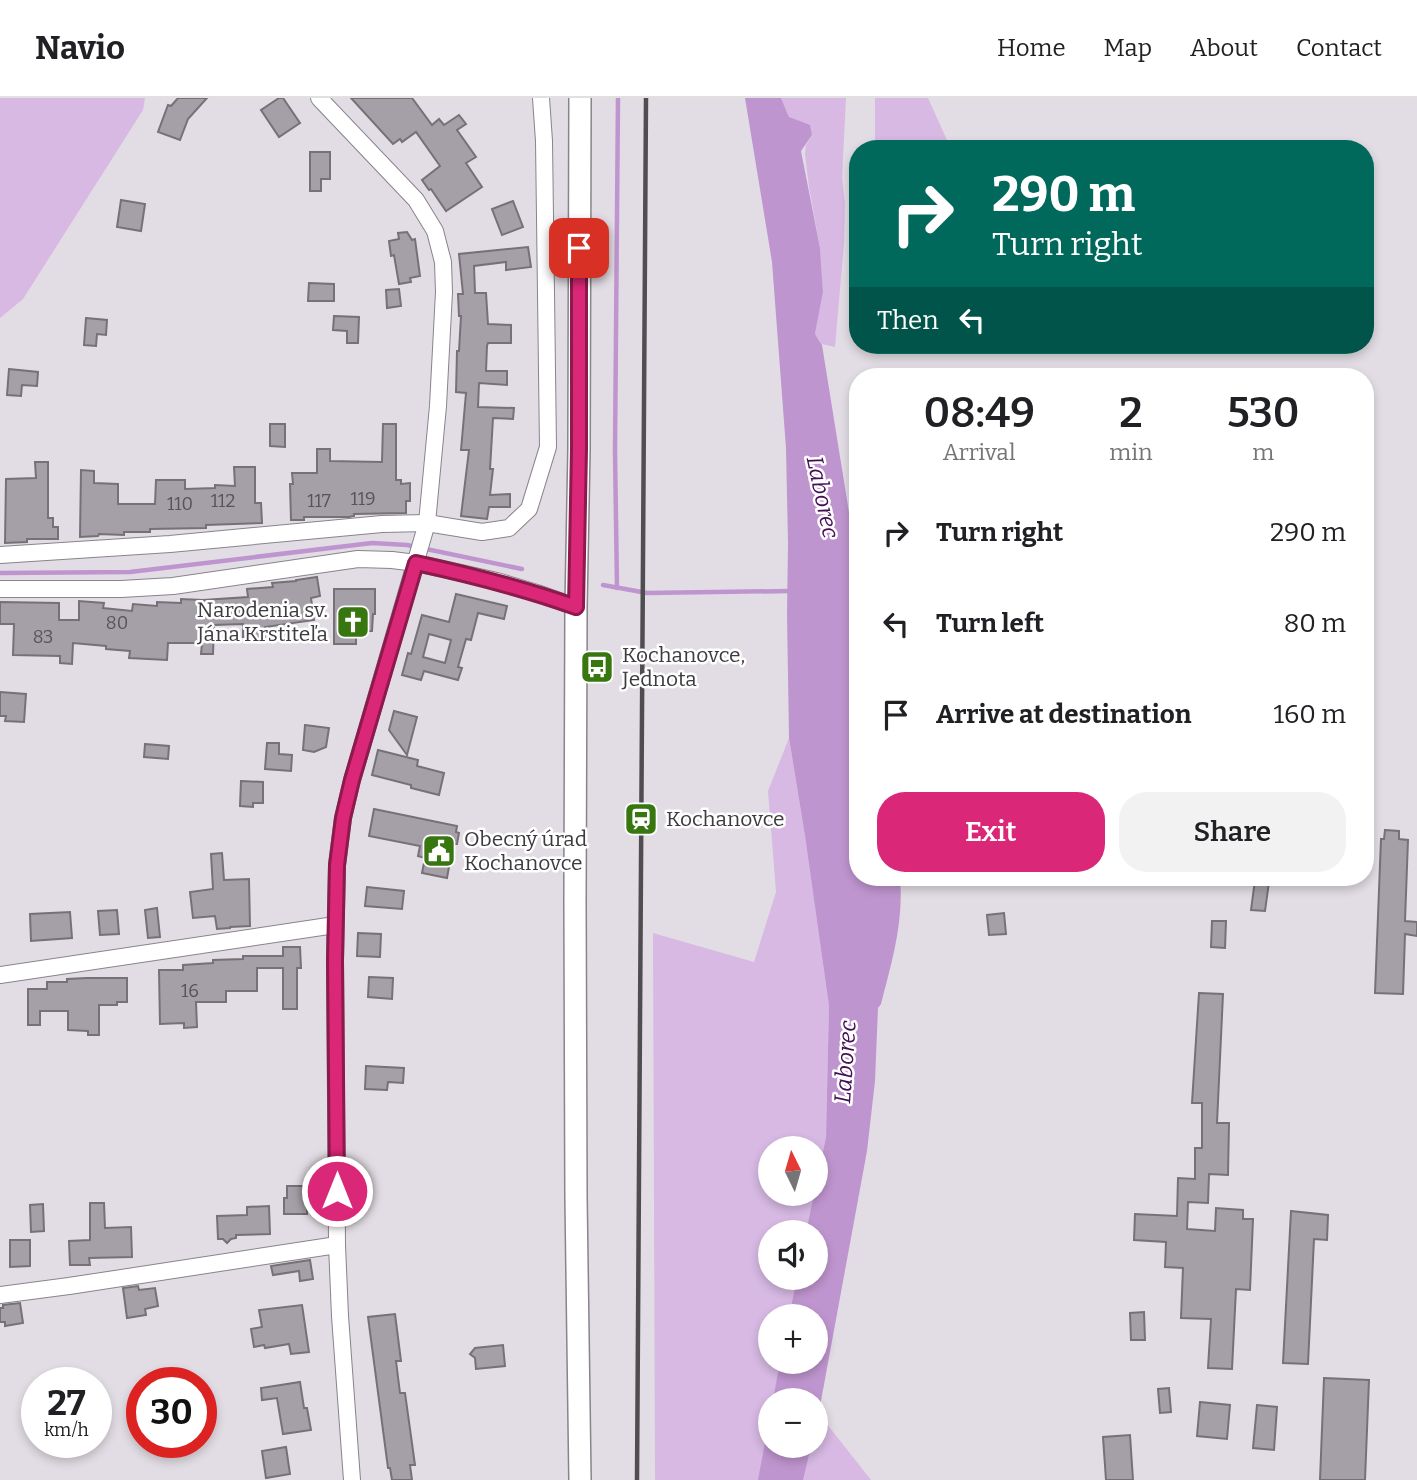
<!DOCTYPE html>
<meta charset="utf-8">
<style>
:root{--surface:#fff;--page:#f2f2f2;--text:#202124;--muted:#757577;--line:#e0e0e0;--accent:#db2777}
body{margin:0;font-family:Bitter,serif;background:var(--page);color:var(--text);height:100vh;display:flex;flex-direction:column;font-size:26px;white-space:nowrap}
*{box-sizing:border-box;margin:0}
p{font-size:23px;color:var(--muted)}
.icon{flex:none;width:38px;height:38px;fill:none;stroke:currentColor;stroke-width:2;stroke-linecap:round;stroke-linejoin:round}
.map{position:relative;flex:1;overflow:hidden}
.side{position:absolute;left:849px;top:270px;width:525px;height:518px;display:flex;flex-direction:column;background:var(--surface);border-radius:28px;box-shadow:0 4px 10px #0003}
.side>*{flex:none}
.top-card{position:absolute;left:849px;top:42px;width:525px;height:214px;border-radius:28px;box-shadow:0 4px 10px #0003;background:#00695c;color:#fff;overflow:hidden}
.needle{width:46px;rotate:355deg}
.buttons{position:absolute;left:758px;top:1038px;display:grid;gap:14px}
.buttons a{display:grid;place-items:center;width:70px;height:70px;border-radius:50%;background:var(--surface);box-shadow:0 4px 10px #0003;font-size:35px}
.speed{position:absolute;left:21px;top:1269px;display:flex;gap:14px;font-size:35px;font-weight:700;text-align:center}
.speed>*{display:grid;place-content:center;width:91px;height:91px;border-radius:50%;background:var(--surface);box-shadow:0 4px 10px #0003;line-height:1}
.speed small{font-size:18px;font-weight:400}
.speed .limit{border:10px solid #d22;background:#fff;color:#111}
.pin{position:absolute;display:grid;place-items:center;width:60px;height:60px;color:#fff;margin:-30px;border-radius:14px;box-shadow:0 4px 10px #0006}
.me{position:absolute;width:77px;margin:-38px;rotate:0deg;stroke-linejoin:round;filter:drop-shadow(0 0 5px #0008)}
.turn{display:flex;align-items:center;gap:24px;height:147px;padding:0 28px;font-size:32px}
.turn .icon{width:91px;height:91px;stroke-width:2.5}
.turn b{display:block;font-size:49px;line-height:60px}
.then{display:flex;align-items:center;height:66px;padding:0 28px;background:#0003;gap:14px;font-size:26px}
.eta{display:flex;justify-content:space-evenly;align-items:center;height:119px;text-align:center}
.eta b{font-size:42px;font-weight:600;line-height:49px}
.cta{display:flex;gap:14px;margin-top:auto;padding:14px 28px}
.cta a{flex:1;height:80px;border-radius:28px;background:var(--accent);color:#fff;font-size:28px;font-weight:600;line-height:80px;text-align:center}
.cta a+a{background:var(--page);color:var(--text)}
ul{padding:0;list-style:none}
li{display:flex;align-items:center;gap:21px;height:91px;padding:0 28px}
li div{flex:1}
li b{display:block;font-size:26px}
li em{font-style:normal}
header{display:flex;align-items:center;gap:42px;box-sizing:border-box;height:98px;padding:0 35px;background:var(--surface);border-bottom:2px solid var(--line)}
header strong{font-size:33px}
nav{display:flex;gap:38px;margin-inline-start:auto;font-size:24px}
.map>svg:first-child{display:block}
</style>
<header>
<strong>Navio</strong>
<nav><a>Home</a><a>Map</a><a>About</a><a>Contact</a></nav>
</header>
<div class="map">
<svg width="1417" height="1382" viewBox="0 0 1417 1382">
<rect width="100%" height="100%" fill="#e2dde4"/>
<!-- green -->
<g fill="#d7b9e3">
<polygon points="0,0 145,0 143,12 23,201 0,220"/>
<polygon points="781,0 846,0 842,80 845,106 844,145 835,249 822,246 815,236 823,194 820,150 809,89 805,56 806,47 812,37 789,19"/>
<polygon points="875,0 928,0 951,51 875,51"/>
<polygon points="789,640 805,738 829,908 826,1039 816,1087 816,1050 770,1050 770,1096 814,1096 806,1134 770,1134 770,1180 797,1180 789,1218 770,1218 770,1264 793,1264 812,1302 770,1302 770,1348 816,1348 816,1309 819,1316 871,1382 655,1382 653,835 754,864 776,794 768,693"/>
</g>
<!-- water -->
<g fill="#bf95cf">
<path d="M745,0H781L789,19L810,27L812,37L801,53L820,150L823,194L815,236L822,247L857,464L858,779H900C904,824 892,863 881,906L878,910L875,983L867,1053L816,1330V1302H773L780,1264H816V1218H789L797,1180H816V1134H806L814,1096H816V1087L826,1039L829,908L805,738L789,640L787,516L788,445L786,350L772,164Z"/>
<polygon points="770,1318 770,1348 811,1348 803,1382 758,1382"/>
</g>
<g fill="none" stroke-linecap="round" stroke-linejoin="round">
<!-- stream -->
<g stroke="#bf95cf" stroke-width="4.5">
<polyline points="0,475 130,474 372,445 407,447 522,471"/>
<polyline points="603,487 647,495 790,493"/>
<polyline points="617,490 615,353 618,0"/>
</g>
</g>
<!-- building -->
<g fill="#a5a0a7" stroke="#757177" stroke-width="2" fill-rule="evenodd">
<polygon points="178,0 207,0 188,21 180,42 158,34 168,7 171,8"/>
<polygon points="279,0 283,0 300,25 279,39 261,12"/>
<polygon points="351,0 412,0 432,27 439,21 444,27 459,17 466,26 457,32 476,59 466,65 482,89 446,113 431,91 429,92 422,82 440,68 416,34 402,44 400,41 393,46"/>
<polygon points="310,54 330,54 330,81 321,81 321,93 310,93"/>
<polygon points="121,102 145,106 141,133 117,129"/>
<polygon points="513,103 523,129 502,137 492,111"/>
<polygon points="407,134 412,142 415,141 420,178 410,180 411,184 399,186 394,157 391,158 389,143 399,141 398,135"/>
<polygon points="528,149 531,169 506,172 506,164 474,168 475,195 486,195 488,226 511,227 511,245 488,245 487,248 486,273 507,273 507,287 479,285 478,309 514,310 513,321 493,320 490,371 493,371 490,397 510,396 510,409 489,409 487,421 461,418 469,352 461,352 466,295 456,294 457,253 459,253 461,218 459,218 458,196 463,196 459,156"/>
<polygon points="309,185 334,186 334,203 308,203"/>
<polygon points="399,191 401,208 387,210 386,192"/>
<polygon points="334,218 359,219 358,245 347,245 347,233 333,232"/>
<polygon points="86,220 107,222 106,237 97,236 96,248 84,247"/>
<polygon points="9,271 38,274 37,288 22,287 21,298 7,297"/>
<polygon points="270,326 285,326 285,349 270,348"/>
<polygon points="383,326 396,326 396,382 401,382 401,386 410,385 410,403 406,403 406,415 354,416 354,418 349,419 304,419 304,422 291,422 290,386 293,386 292,375 317,375 317,351 330,351 330,363 382,364"/>
<polygon points="35,364 48,364 48,420 53,420 53,429 58,429 58,441 27,441 27,444 5,445 6,381 36,380"/>
<polygon points="234,369 255,369 255,405 261,405 262,425 206,427 206,430 150,431 150,434 124,434 124,437 99,436 98,438 80,439 81,372 94,373 94,385 118,386 118,406 155,406 156,382 185,382 185,391 215,390 215,387 235,388"/>
<polygon points="317,479 320,498 311,500 314,522 265,529 265,539 243,539 243,526 214,527 213,556 201,556 202,545 168,545 167,562 129,560 130,553 106,551 106,548 73,545 72,566 60,565 60,558 13,557 14,526 0,526 0,504 59,505 59,522 79,522 79,503 104,505 103,510 132,513 133,506 157,508 157,504 181,505 181,501 203,502 248,499 247,491 273,489 272,485 296,483 296,482"/>
<polygon points="334,491 375,491 375,516 373,516 372,533 356,533 356,546 334,546"/>
<path d="M456,496L507,508L504,521L478,515L471,542L466,541L458,569L462,570L458,582L424,573L421,582L402,577L408,555L411,556L422,517L449,524ZM429,536L451,542L445,565L423,559Z"/>
<polygon points="0,594 26,596 24,624 5,623 6,618 0,618"/>
<polygon points="394,613 417,619 407,657 389,632"/>
<polygon points="305,627 329,630 326,649 314,654 303,652"/>
<polygon points="267,645 279,645 279,656 292,657 291,673 265,671"/>
<polygon points="145,646 169,648 168,661 144,659"/>
<polygon points="378,652 418,662 417,668 444,675 439,697 411,690 411,687 372,677"/>
<polygon points="241,683 263,684 263,705 253,705 253,709 240,708"/>
<polygon points="374,711 457,728 456,734 459,735 457,746 453,746 447,780 422,775 425,760 418,758 420,748 369,738"/>
<polygon points="1385,732 1399,733 1399,741 1408,742 1405,823 1417,824 1417,838 1405,836 1403,896 1375,895 1381,741 1384,741"/>
<polygon points="222,755 224,782 249,781 250,828 230,829 230,830 217,831 215,818 193,820 190,794 213,791 211,756"/>
<polygon points="1255,782 1269,784 1265,813 1251,812"/>
<polygon points="367,789 404,793 402,811 365,808"/>
<polygon points="157,810 160,839 148,840 145,812"/>
<polygon points="117,812 119,836 100,837 98,813"/>
<polygon points="70,814 72,840 31,843 30,816"/>
<polygon points="1004,815 1006,836 989,837 987,817"/>
<polygon points="1212,823 1226,823 1225,850 1211,849"/>
<polygon points="358,835 381,836 380,859 357,858"/>
<polygon points="283,849 300,849 301,870 297,870 297,911 283,911 283,870 257,870 257,893 226,893 226,904 196,904 197,929 184,930 184,925 160,926 159,872 183,872 183,867 213,865 213,862 243,861 243,858 283,858"/>
<polygon points="369,879 393,880 392,901 368,899"/>
<polygon points="87,880 127,880 127,904 117,904 117,907 99,907 99,937 88,937 88,933 68,932 68,913 40,913 40,927 28,927 28,891 47,891 47,884 67,884 67,881"/>
<polygon points="1199,895 1223,896 1217,1025 1229,1025 1228,1077 1209,1076 1208,1105 1188,1104 1187,1131 1215,1133 1216,1110 1243,1112 1243,1121 1253,1121 1250,1192 1236,1191 1232,1271 1208,1270 1211,1221 1181,1220 1183,1170 1165,1169 1166,1144 1134,1142 1135,1116 1177,1118 1178,1080 1195,1081 1195,1050 1202,1050 1202,1005 1192,1005"/>
<polygon points="366,968 404,970 403,985 388,984 387,992 365,991"/>
<polygon points="287,1088 307,1088 307,1116 284,1116 284,1100 287,1100"/>
<polygon points="90,1105 104,1105 105,1130 131,1129 132,1159 89,1160 90,1167 70,1167 69,1143 90,1142"/>
<polygon points="43,1106 44,1133 31,1134 30,1107"/>
<polygon points="269,1108 270,1136 236,1137 236,1140 231,1141 227,1145 223,1141 218,1141 217,1118 247,1117 247,1109"/>
<polygon points="1291,1113 1328,1117 1327,1142 1314,1141 1308,1266 1283,1265"/>
<polygon points="10,1142 30,1142 30,1168 10,1169"/>
<polygon points="310,1162 313,1181 300,1183 299,1173 273,1177 271,1168"/>
<polygon points="138,1188 139,1192 155,1190 158,1208 145,1211 146,1217 127,1220 123,1190"/>
<polygon points="20,1205 23,1225 5,1228 5,1224 0,1224 0,1210 3,1210 3,1207"/>
<polygon points="302,1207 309,1254 291,1256 289,1246 265,1250 264,1247 254,1249 251,1231 262,1229 259,1212"/>
<polygon points="1144,1214 1145,1242 1131,1242 1130,1215"/>
<polygon points="395,1216 401,1263 396,1263 400,1295 405,1295 415,1367 410,1367 412,1382 392,1382 390,1370 388,1370 368,1219"/>
<polygon points="503,1247 505,1268 476,1271 475,1260 470,1256 475,1250"/>
<polygon points="1324,1280 1369,1282 1365,1382 1320,1382"/>
<polygon points="300,1284 304,1310 307,1310 311,1332 283,1336 277,1300 262,1302 261,1290"/>
<polygon points="1169,1290 1171,1314 1160,1315 1158,1291"/>
<polygon points="1200,1304 1230,1307 1227,1341 1197,1338"/>
<polygon points="1257,1307 1277,1309 1274,1352 1253,1350"/>
<polygon points="1130,1337 1133,1382 1106,1382 1103,1339"/>
<polygon points="286,1349 290,1376 266,1380 262,1353"/>
</g>
<g fill="none" stroke-linecap="round" stroke-linejoin="round">
<defs>
<g id="minor">
<polyline points="319,0 416,102 435,133 443,164 444,194 438,308 427,425 352,682 343,720 337,767 335,862 337,1147 340,1218 352,1382"/>
<polyline points="0,457 170,446 382,426 427,425 482,434 509,430 529,411 548,349 544,43 541,0"/>
<polyline points="0,491 121,491 173,488 358,461 392,462 416,465 497,483 537,495 576,509"/>
<polyline points="0,877 335,827"/>
<polyline points="0,1197 69,1188 337,1147"/>
</g>
<polyline id="secondary" points="580,0 579,351 576,509 575,804 576,1099 580,1382"/>
</defs>
<!-- minor casing -->
<use href="#minor" stroke="#88848a" stroke-width="18"/>
<!-- secondary casing -->
<use href="#secondary" stroke="#88848a" stroke-width="24"/>
<!-- minor -->
<use href="#minor" stroke="#fff" stroke-width="16"/>
<!-- secondary -->
<use href="#secondary" stroke="#fff" stroke-width="21"/>
<!-- rail -->
<polyline stroke="#504d51" stroke-width="4.5" points="637,1382 646,0"/>
</g>
<g fill="none" stroke-linecap="round" stroke-linejoin="round">
<defs>
<path id="route" d="M337,1093L335,862L337,767L343,720L352,682L416,465C471,477 523,490 576,509L579,351V150"/>
</defs>
<!-- route casing -->
<use href="#route" stroke="#8e194d" stroke-width="18"/>
<!-- route -->
<use href="#route" stroke="#db2777" stroke-width="12"/>
</g>
<!-- icons -->
<defs>
<symbol id="church-square" viewBox="-11 -11 22 22"><rect x="-9" y="-9" width="18" height="18" rx="4" fill="#387610" stroke="#fff"/><path d="M-1.2-6h2.4v3.5h3.3v2.4h-3.3V6h-2.4V-.1h-3.3v-2.4h3.3Z" fill="#fff"/></symbol>
<symbol id="bus-square" viewBox="-11 -11 22 22"><rect x="-9" y="-9" width="18" height="18" rx="4" fill="#387610" stroke="#fff"/><path d="M-5-6H5V4H4V6H2V4H-2V6H-4V4H-5ZM-3.5-4V0h7V-4ZM-3.5 1.2v1.5H-2V1.2ZM2 1.2v1.5H3.5V1.2Z" fill="#fff"/></symbol>
<symbol id="station-square" viewBox="-11 -11 22 22"><rect x="-9" y="-9" width="18" height="18" rx="4" fill="#387610" stroke="#fff"/><path d="M-3-6H3Q5-6 5-4V2Q5 4 3 4L4.5 6H3L1.5 4h-3L-3 6H-4.5L-3 4Q-5 4-5 2V-4Q-5-6-3-6ZM-3.5-4v3h7v-3ZM-3.5 1v1.5H-2V1ZM2 1v1.5H3.5V1Z" fill="#fff"/></symbol>
<symbol id="civic-square" viewBox="-11 -11 22 22"><rect x="-9" y="-9" width="18" height="18" rx="4" fill="#387610" stroke="#fff"/><path d="M-.6-6.5H3V-4.5H.6V-3L4-1V1h2V6H-6V1h2V-1L-.6-3ZM-1.2 2.5V6h2.4V2.5Z" fill="#fff"/></symbol>
</defs>
<g fill-rule="evenodd">
<use href="#church-square" x="334" y="505" width="38" height="38"/>
<use href="#bus-square" x="578" y="550" width="38" height="38"/>
<use href="#station-square" x="622" y="702" width="38" height="38"/>
<use href="#civic-square" x="420" y="734" width="38" height="38"/>
</g>
<g text-anchor="middle" stroke-width="5" stroke-linejoin="round" paint-order="stroke">
<!-- number labels -->
<g font-size="18" fill="#575458">
<text x="363" y="407">119</text>
<text x="223" y="409">112</text>
<text x="319" y="409">117</text>
<text x="180" y="412">110</text>
<text x="117" y="531">80</text>
<text x="43" y="545">83</text>
<text x="190" y="899">16</text>
</g>
<!-- poi labels -->
<g font-size="21" fill="#3d3b3e" stroke="#fff" text-anchor="start">
<text x="328" y="519" text-anchor="end">Narodenia sv.<tspan x="328" dy="24">Jána Krstiteľa</tspan></text>
<text x="622" y="564">Kochanovce,<tspan x="622" dy="24">Jednota</tspan></text>
<text x="666" y="728">Kochanovce</text>
<text x="464" y="748">Obecný úrad<tspan x="464" dy="24">Kochanovce</tspan></text>
</g>
<!-- water labels -->
<g font-size="23" font-style="italic" fill="#450f55" stroke="#fff">
<text transform="translate(823 399) rotate(78)" y="8">Laborec</text>
<text transform="translate(845 964) rotate(-86)" y="8">Laborec</text>
</g>
</g>
</svg>
<div class="buttons">
<a><svg class="needle" viewBox="-14 -14 28 28"><path d="M0-13l5 13h-10z" fill="#e53935"/><path d="M0 13l5-13h-10z" fill="#757577"/></svg></a>
<a><svg class="icon" aria-label="sound" viewBox="0 0 24 24"><path d="M4 9h4l5-4v14l-5-4H4zM17 9q2 3 0 6"/></svg></a>
<a>+</a>
<a>−</a>
</div>
<div class="speed"><div>27<small>km/h</small></div><div class="limit">30</div></div>
<div class="pin" style="left:579px;top:150px;background:#d93025"><svg class="icon" aria-label="arrive" viewBox="0 0 24 24"><path d="M6 21V4h12l-3 4 3 4H6"/></svg></div>
<svg class="me" style="left:337px;top:1093px" viewBox="-20 -20 40 40"><circle r="17" fill="#db2777" stroke="#fff" stroke-width="3"/><path d="M0-11L8 9 0 5-8 9z" fill="#fff"/></svg>
<div class="top-card">
<div class="turn"><svg class="icon" aria-label="right" viewBox="0 0 24 24"><path d="M7 20v-9h11M14 6l5 5-5 5"/></svg><div><b>290 m</b>Turn right</div></div>
<div class="then">Then<svg class="icon" aria-label="left" viewBox="0 0 24 24"><path d="M17 20v-9H6M10 6l-5 5 5 5"/></svg></div>
</div>
<section class="side">
<div class="eta">
<div><b>08:49</b><p>Arrival</p></div>
<div><b>2</b><p>min</p></div>
<div><b>530</b><p>m</p></div>
</div>
<ul>
<li><svg class="icon" aria-label="right" viewBox="0 0 24 24"><path d="M7 20v-9h11M14 6l5 5-5 5"/></svg><div><b>Turn right</b></div><em>290 m</em></li>
<li><svg class="icon" aria-label="left" viewBox="0 0 24 24"><path d="M17 20v-9H6M10 6l-5 5 5 5"/></svg><div><b>Turn left</b></div><em>80 m</em></li>
<li><svg class="icon" aria-label="arrive" viewBox="0 0 24 24"><path d="M6 21V4h12l-3 4 3 4H6"/></svg><div><b>Arrive at destination</b></div><em>160 m</em></li>
</ul>
<div class="cta"><a>Exit</a><a>Share</a></div>
</section>
</div>
